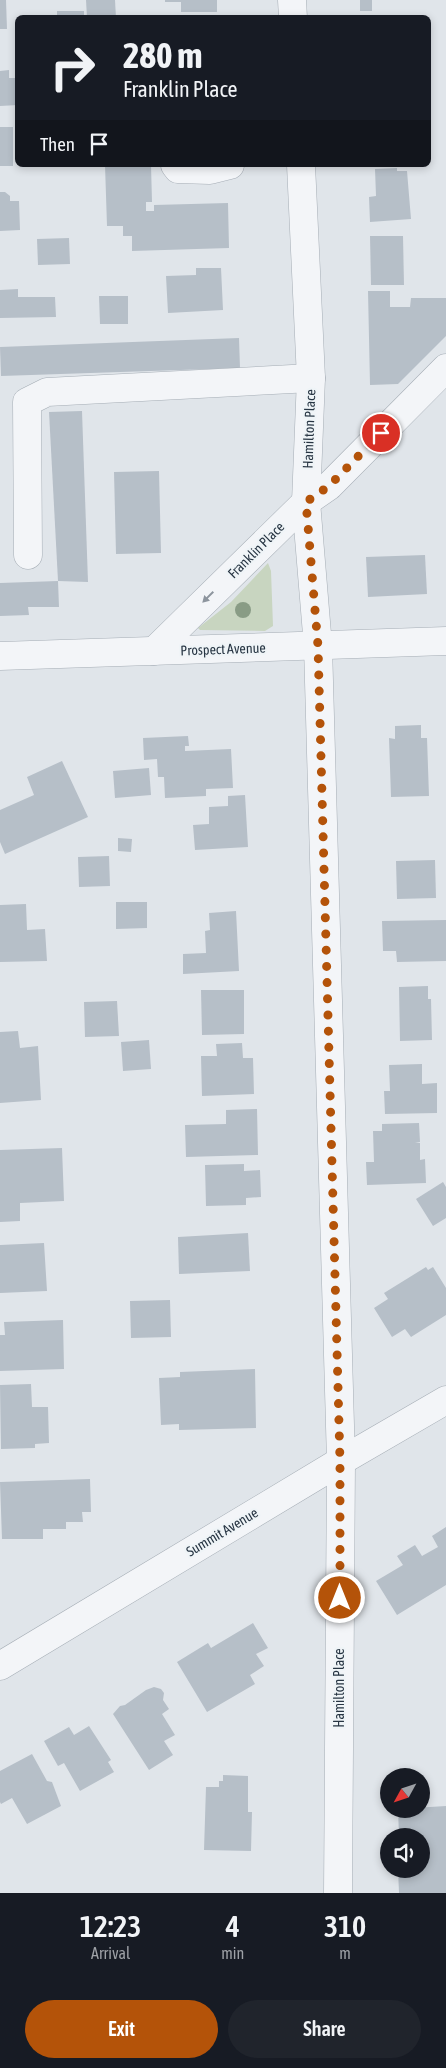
<!DOCTYPE html>
<style>
:root{--surface:#171b24;--page:#20242c;--text:#f1f3f6;--muted:#9ea1a6;--accent:#b45309}
body{margin:0;font-family:"Asap Condensed",sans-serif;background:var(--page);color:var(--text);height:100vh;display:flex;flex-direction:column;font-size:19px;white-space:nowrap}
*{box-sizing:border-box;margin:0}
p{font-size:16px;color:var(--muted)}
.icon{flex:none;width:28px;height:28px;fill:none;stroke:currentColor;stroke-width:2;stroke-linecap:round;stroke-linejoin:round}
.map{position:relative;height:1893px;overflow:hidden}
.side{display:flex;flex-direction:column;background:var(--surface);flex:1}
.side>*{flex:none}
.guide{position:absolute;left:15px;top:15px;width:416px;height:152px;border-radius:8px;box-shadow:0 2px 8px #0003;background:#171b24;color:var(--text);overflow:hidden}
.needle{width:32px;rotate:230deg}
.buttons{position:absolute;left:380px;top:1768px;display:grid;gap:10px}
.buttons a{display:grid;place-items:center;width:50px;height:50px;border-radius:50%;background:var(--surface);box-shadow:0 2px 8px #0003;font-size:25px}
.pin{position:absolute;display:grid;place-items:center;width:42px;height:42px;color:#fff;margin:-21px;border:2px solid #fff;border-radius:50%;box-shadow:0 1px 5px #0007}
.me{position:absolute;width:55px;margin:-28px;rotate:0deg;stroke-linejoin:round;filter:drop-shadow(0 0 4px #0008)}
.turn{display:flex;align-items:center;gap:18px;height:105px;padding:0 25px;font-size:22px}
.turn .icon{width:65px;height:65px;stroke-width:2.5}
.turn b{display:block;font-size:35px;line-height:42px}
.then{display:flex;align-items:center;height:48px;padding:0 25px;background:#0003;gap:10px;font-size:19px}
.eta{display:flex;justify-content:space-evenly;align-items:center;height:85px;text-align:center}
.eta b{font-size:30px;font-weight:600;line-height:35px}
.cta{display:flex;gap:10px;margin-top:auto;padding:10px 25px}
.cta a{flex:1;height:58px;border-radius:30px;background:var(--accent);color:#fff;font-size:20px;font-weight:600;line-height:58px;text-align:center}
.cta a+a{background:var(--page);color:var(--text)}
.map>svg:first-child{display:block}
</style>
<div class="map">
<svg width="446" height="1893" viewBox="0 0 446 1893">
<rect width="100%" height="100%" fill="#e0e5ea"/>
<!-- green -->
<polygon fill="#c8d5c0" points="268,563 271,571 273,626 265,631 200,630 198,628 231,602"/>
<!-- building -->
<g fill="#b6bfc8">
<polygon points="0,0 6,0 7,29 0,29"/>
<polygon points="86,0 115,0 116,18 87,18"/>
<polygon points="165,0 217,0 217,12 181,12 181,2 165,2"/>
<rect x="360" y="0" width="12" height="11"/>
<rect x="57" y="11" width="27" height="7"/>
<polygon points="9,70 9,78 18,78 18,105 0,106 0,71"/>
<rect x="0" y="127" width="13" height="39"/>
<polygon points="105,165 151,165 152,202 146,202 146,211 154,211 154,205 228,203 229,248 132,251 132,236 123,236 123,226 107,226"/>
<polygon points="397,168 397,171 407,171 411,219 370,222 369,197 376,196 375,169"/>
<polygon points="0,192 5,192 10,196 10,201 19,201 20,230 0,231"/>
<polygon points="370,236 403,236 404,285 371,285"/>
<polygon points="69,238 70,264 38,265 37,239"/>
<polygon points="196,268 221,268 223,310 168,313 166,276 196,275"/>
<polygon points="18,289 18,297 55,297 56,317 0,318 0,290"/>
<polygon points="368,291 390,291 390,307 410,307 411,298 446,298 446,336 398,384 370,385"/>
<polygon points="99,296 128,296 128,324 100,324"/>
<polygon points="239,338 240,368 1,376 0,347"/>
<polygon points="82,411 88,582 58,581 49,412"/>
<polygon points="159,471 161,553 116,554 114,472"/>
<polygon points="425,555 427,594 368,597 366,557"/>
<polygon points="58,581 59,607 28,607 29,615 0,616 0,583"/>
<polygon points="421,725 421,738 427,738 429,796 391,797 389,738 395,739 395,726"/>
<polygon points="188,736 189,746 185,746 185,751 231,749 233,788 206,789 206,796 165,798 164,777 158,777 157,759 144,760 143,738"/>
<polygon points="62,761 88,817 5,854 0,842 0,810 34,795 27,777"/>
<polygon points="149,768 151,795 115,798 113,771"/>
<polygon points="245,795 248,847 195,850 193,825 209,824 209,807 228,806 228,796"/>
<polygon points="118,838 132,839 131,852 118,851"/>
<polygon points="109,856 110,886 79,887 78,857"/>
<polygon points="435,860 436,898 397,899 396,861"/>
<polygon points="116,902 147,902 147,928 116,929"/>
<polygon points="26,904 27,930 45,929 47,961 0,962 0,905"/>
<polygon points="236,911 239,971 183,974 183,954 206,953 205,931 210,930 209,913"/>
<polygon points="446,920 446,961 397,962 396,951 383,951 382,921"/>
<polygon points="428,986 428,999 431,999 432,1040 400,1041 399,987"/>
<polygon points="201,990 244,990 244,1034 202,1035"/>
<polygon points="117,1001 119,1036 85,1037 84,1002"/>
<polygon points="18,1031 20,1048 38,1046 41,1100 0,1103 0,1032"/>
<polygon points="149,1040 151,1069 123,1071 121,1042"/>
<polygon points="242,1043 243,1058 253,1058 254,1094 202,1096 201,1056 217,1056 216,1044"/>
<polygon points="422,1064 422,1084 437,1083 437,1113 385,1114 384,1091 390,1091 389,1065"/>
<polygon points="257,1109 258,1155 186,1157 185,1125 226,1124 226,1110"/>
<polygon points="419,1123 420,1142 415,1143 420,1143 420,1160 425,1159 426,1183 367,1185 366,1162 374,1162 373,1131 382,1131 382,1124"/>
<polygon points="62,1148 64,1201 20,1203 20,1221 0,1222 0,1150"/>
<polygon points="244,1164 244,1171 260,1170 261,1197 246,1198 246,1205 206,1206 205,1165"/>
<polygon points="443,1182 446,1187 446,1218 433,1226 416,1199"/>
<polygon points="248,1233 250,1271 179,1274 178,1237"/>
<polygon points="44,1243 47,1291 0,1293 0,1245"/>
<polygon points="426,1267 428,1270 433,1267 446,1288 446,1315 411,1337 405,1329 392,1337 374,1308 388,1299 384,1293"/>
<polygon points="170,1300 171,1337 131,1338 130,1301"/>
<polygon points="63,1320 64,1369 0,1371 0,1335 5,1335 4,1322"/>
<polygon points="255,1369 256,1428 179,1430 179,1424 161,1425 159,1378 180,1377 180,1372"/>
<polygon points="31,1384 32,1407 48,1407 49,1443 35,1444 35,1448 1,1449 0,1385"/>
<polygon points="90,1479 91,1512 82,1512 83,1522 66,1522 66,1529 43,1529 43,1539 2,1539 0,1482"/>
<polygon points="446,1527 446,1585 397,1615 376,1581 403,1565 397,1556 415,1545 422,1556 438,1547 432,1536"/>
<polygon points="253,1623 268,1648 256,1654 264,1666 250,1675 255,1684 207,1712 177,1662 208,1643 211,1648"/>
<polygon points="154,1687 161,1689 164,1693 163,1700 169,1709 162,1714 175,1735 164,1741 173,1755 149,1770 113,1714 120,1706 125,1705 146,1690"/>
<polygon points="89,1726 111,1760 108,1762 114,1772 80,1791 64,1763 58,1766 44,1741 69,1727 74,1735"/>
<polygon points="32,1754 47,1781 52,1782 61,1806 27,1824 12,1798 1,1804 0,1802 0,1771"/>
<polygon points="223,1775 248,1776 248,1812 252,1812 251,1851 204,1850 206,1787 219,1787 219,1781 223,1781"/>
<polygon points="446,1806 446,1893 399,1893 398,1869 421,1869 421,1836 399,1836 398,1809"/>
</g>
<g fill="none" stroke-linecap="round" stroke-linejoin="round">
<defs>
<g id="minor">
<polyline points="292,0 293,18"/>
<polyline points="175,165 178,169 210,170 230,165"/>
<polyline points="301,165 311,378 306,502 318,646 341,1461 338,1893"/>
<polyline points="28,555 27,402 47,392 311,378"/>
<polyline points="154,651 306,502 329,486 446,368"/>
<polyline points="0,656 446,641"/>
<polyline points="0,1666 341,1461 446,1400"/>
</g>
</defs>
<!-- minor casing -->
<use href="#minor" stroke="#a5adb5" stroke-width="29"/>
<!-- minor -->
<use href="#minor" stroke="#f3f5f8" stroke-width="28"/>
</g>
<!-- trees -->
<circle fill="#899c85" cx="243" cy="610" r="8"/>
<!-- one-way arrows -->
<defs><path id="oneway-solid" d="M-6-.8H1V-3.2L6.5 0L1 3.2V.8H-6Z" transform="scale(1.25)"/></defs>
<use fill="#8d959e" href="#oneway-solid" transform="translate(208 597) rotate(135)"/>
<g fill="none" stroke-linecap="round" stroke-linejoin="round">
<!-- route -->
<polyline stroke="#b45309" stroke-width="9" stroke-dasharray="0 16.2" points="340,1598 340,1461 318,646 306,502 329,486 381,433"/>
</g>
<g text-anchor="middle" stroke-width="4.5" stroke-linejoin="round" paint-order="stroke">
<!-- street labels -->
<g font-size="14" fill="#273543" stroke="#eff4f7">
<text transform="translate(309 429) rotate(-88)" y="5">Hamilton Place</text>
<text transform="translate(256 550) rotate(-45)" y="5">Franklin Place</text>
<text transform="translate(223 649) rotate(-2)" y="5">Prospect Avenue</text>
<text transform="translate(222 1532) rotate(-31)" y="5">Summit Avenue</text>
<text transform="translate(339 1688) rotate(-90)" y="5">Hamilton Place</text>
</g>
</g>
</svg>
<div class="buttons">
<a><svg class="needle" viewBox="-14 -14 28 28"><path d="M0-13l5 13h-10z" fill="#e53935"/><path d="M0 13l5-13h-10z" fill="#9ea1a6"/></svg></a>
<a><svg class="icon" aria-label="sound" viewBox="0 0 24 24"><path d="M4 9h4l5-4v14l-5-4H4zM17 9q2 3 0 6"/></svg></a>
</div>
<div class="pin" style="left:381px;top:433px;background:#d93025"><svg class="icon" aria-label="arrive" viewBox="0 0 24 24"><path d="M6 21V4h12l-3 4 3 4H6"/></svg></div>
<svg class="me" style="left:340px;top:1598px" viewBox="-20 -20 40 40"><circle r="17" fill="#b45309" stroke="#fff" stroke-width="3"/><path d="M0-11L8 9 0 5-8 9z" fill="#fff"/></svg>
<div class="guide">
<div class="turn"><svg class="icon" aria-label="right" viewBox="0 0 24 24"><path d="M7 20v-9h11M14 6l5 5-5 5"/></svg><div><b>280 m</b>Franklin Place</div></div>
<div class="then">Then<svg class="icon" aria-label="arrive" viewBox="0 0 24 24"><path d="M6 21V4h12l-3 4 3 4H6"/></svg></div>
</div>
</div>
<section class="side">
<div class="eta">
<div><b>12:23</b><p>Arrival</p></div>
<div><b>4</b><p>min</p></div>
<div><b>310</b><p>m</p></div>
</div>
<div class="cta"><a>Exit</a><a>Share</a></div>
</section>
